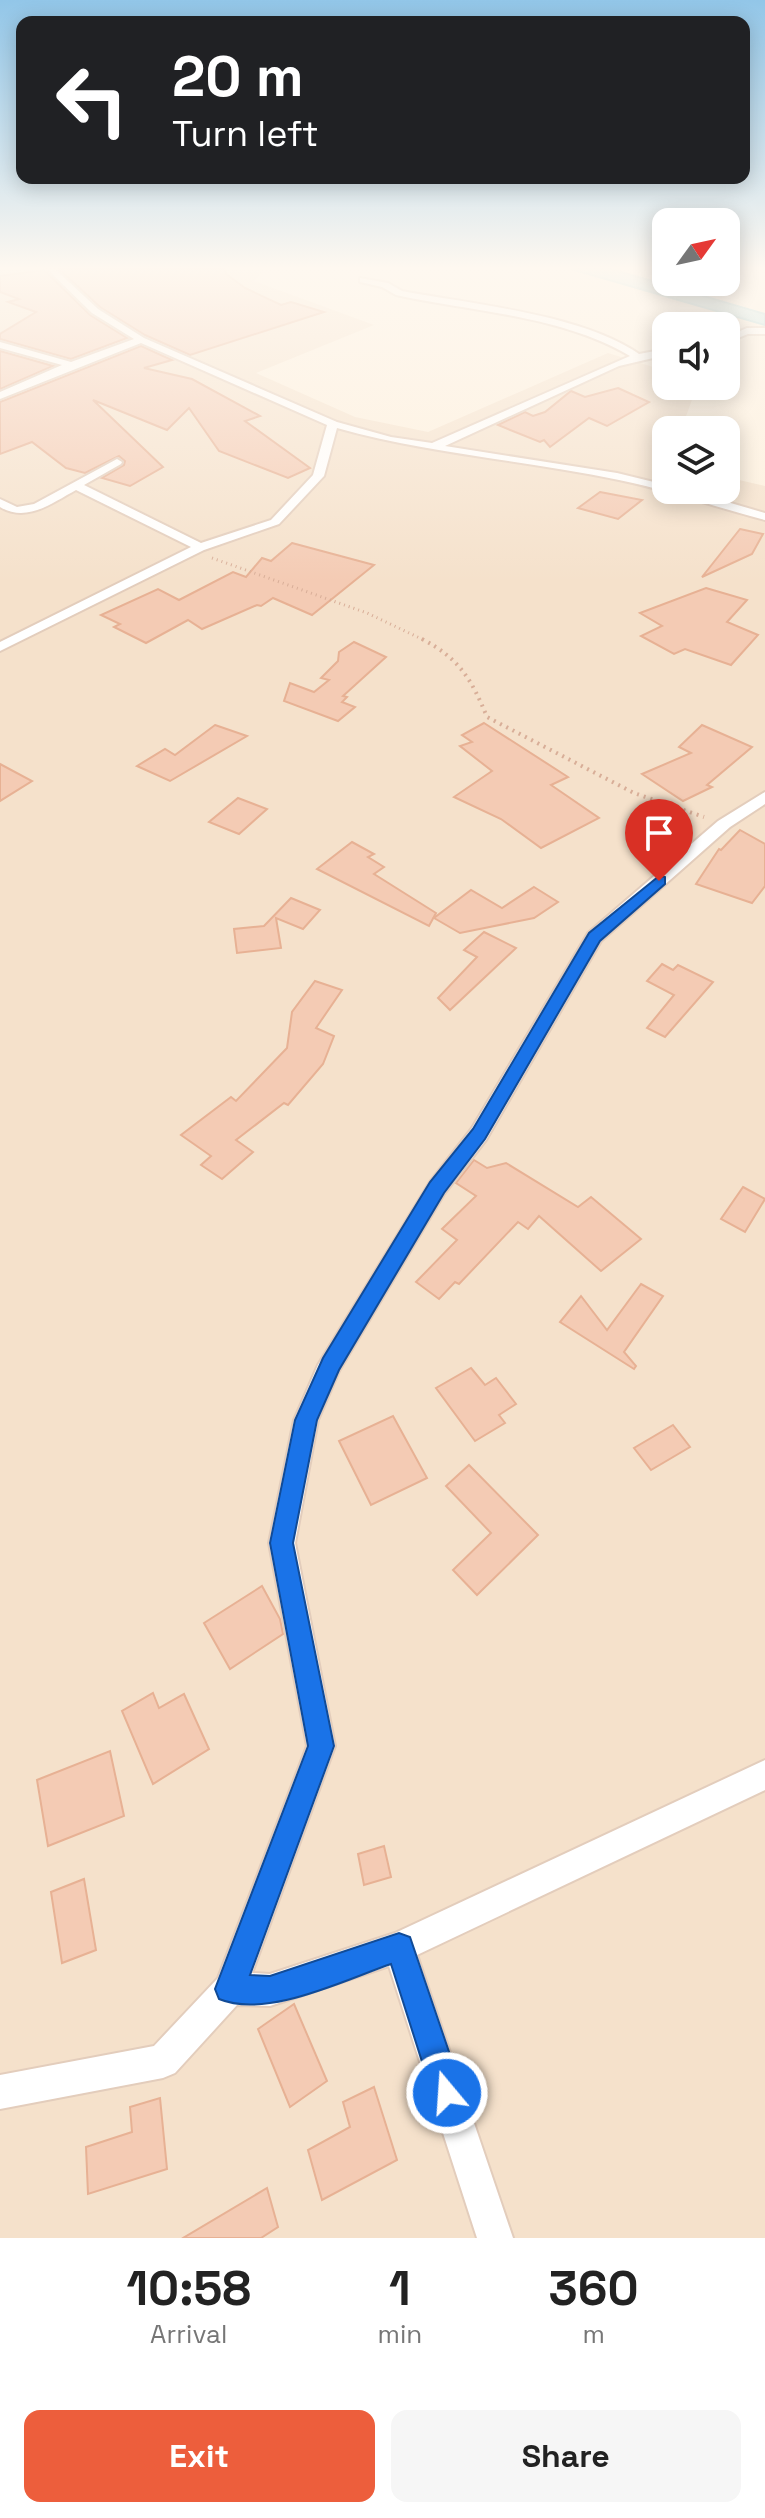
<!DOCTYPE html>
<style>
:root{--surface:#fff;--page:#f6f6f6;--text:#222;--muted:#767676;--accent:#ed5e3c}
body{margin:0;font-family:"Space Grotesk",sans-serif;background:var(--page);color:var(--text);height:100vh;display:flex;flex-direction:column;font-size:30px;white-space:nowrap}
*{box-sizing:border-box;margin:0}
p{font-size:26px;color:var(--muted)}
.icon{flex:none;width:44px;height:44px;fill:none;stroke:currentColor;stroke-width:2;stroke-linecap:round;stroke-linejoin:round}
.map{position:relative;height:2238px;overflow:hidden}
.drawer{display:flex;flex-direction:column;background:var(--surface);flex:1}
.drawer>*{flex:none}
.guide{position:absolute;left:16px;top:16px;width:734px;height:168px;border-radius:16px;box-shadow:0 4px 20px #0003;background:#202124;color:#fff;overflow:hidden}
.needle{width:52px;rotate:57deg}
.buttons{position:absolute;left:652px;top:208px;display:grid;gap:16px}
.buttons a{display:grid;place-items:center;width:88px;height:88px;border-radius:16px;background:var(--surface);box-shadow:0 4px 20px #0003;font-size:40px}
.pin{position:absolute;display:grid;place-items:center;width:68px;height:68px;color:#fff;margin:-82px -34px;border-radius:50% 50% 50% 0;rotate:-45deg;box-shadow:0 0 8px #0007}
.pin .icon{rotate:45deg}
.me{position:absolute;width:88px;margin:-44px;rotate:342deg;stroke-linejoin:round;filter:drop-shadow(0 0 6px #0008)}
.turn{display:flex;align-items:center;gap:28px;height:168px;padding:0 24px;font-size:36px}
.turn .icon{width:104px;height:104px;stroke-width:2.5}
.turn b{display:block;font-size:56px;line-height:68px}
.eta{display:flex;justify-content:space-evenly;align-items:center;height:136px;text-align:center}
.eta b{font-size:48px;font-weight:600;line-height:56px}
.primary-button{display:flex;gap:16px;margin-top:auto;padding:16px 24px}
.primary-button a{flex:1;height:92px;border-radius:16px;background:var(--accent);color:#fff;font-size:32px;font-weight:600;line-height:92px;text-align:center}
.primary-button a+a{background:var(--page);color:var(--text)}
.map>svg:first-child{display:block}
</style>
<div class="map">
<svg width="765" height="2238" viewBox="0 0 765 2238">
<rect width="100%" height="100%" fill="#fdf0dd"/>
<!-- residential -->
<polygon fill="#f5e1cb" points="0,269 265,269 254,281 374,325 256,373 355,417 428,432 608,353 666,371 666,386 697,386 681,430 666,430 666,490 726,490 726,477 765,486 765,2238 0,2238"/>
<!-- water -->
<polygon fill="#b2e1e7" stroke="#97d1d9" stroke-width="2" points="571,269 611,269 765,314 765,325"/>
<!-- building -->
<g fill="#f4cbb4" stroke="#e7b194" stroke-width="2">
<polygon points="59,269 225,269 226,274 245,288 281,305 291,302 324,312 190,355 145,335 100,307"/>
<polygon points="44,270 90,315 127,338 71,359 0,339 0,334 36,312 8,302 19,299 0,292 0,276"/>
<polygon points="141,346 172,360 144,368 192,379 260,416 245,421 310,468 288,478 219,451 189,408 167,430 93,400 163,467 130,486 102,478 124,465 125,461 119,456 85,473 66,468 32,442 0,454 0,402"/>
<polygon points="0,351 53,366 0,389"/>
<polygon points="618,388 649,402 607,426 589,418 550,447 544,440 540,442 498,425 525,412 533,416 545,412 571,391 585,397"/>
<polygon points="600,492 642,500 618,519 578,508"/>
<polygon points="740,529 763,534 752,554 702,577"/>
<polygon points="292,543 374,565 312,615 273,598 261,606 257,605 202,629 188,620 146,643 114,627 120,624 101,615 158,589 179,600 233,572 246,577 262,558 271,561"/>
<polygon points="706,588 747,600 727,622 758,635 731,665 685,649 674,654 641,636 662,626 640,613"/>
<polygon points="354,642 386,657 343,696 347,697 342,702 355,707 338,721 284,701 290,683 314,692 329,680 321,678 338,661 339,652"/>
<polygon points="484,723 568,777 551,785 599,818 541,848 501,819 454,797 492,771 460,746 472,742 462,735"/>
<polygon points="215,725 247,736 170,781 137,766 165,749 175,755"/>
<polygon points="702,725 752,747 707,785 712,787 683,801 642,774 691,753 679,747"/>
<polygon points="0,764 32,781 0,801"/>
<polygon points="238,798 267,809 239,834 209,822"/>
<polygon points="740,830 765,844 765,886 752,903 696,884 719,849 721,850"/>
<polygon points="352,842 374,854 368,857 384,867 374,874 436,913 429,926 317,869"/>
<polygon points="534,887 558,902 534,918 460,933 434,918 471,890 502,908"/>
<polygon points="291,898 320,910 303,929 276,918 281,948 237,953 234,929 264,926"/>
<polygon points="484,932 516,948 450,1010 438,998 477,957 464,950"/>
<polygon points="662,964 673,970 678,965 713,982 665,1037 647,1028 674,995 647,981"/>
<polygon points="315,981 342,990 316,1028 334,1036 323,1064 288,1105 284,1103 236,1140 253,1152 222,1179 201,1165 211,1156 181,1135 231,1097 236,1101 287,1048 292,1012"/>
<polygon points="474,1160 487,1168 506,1163 578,1207 591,1197 641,1239 601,1271 539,1216 528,1229 518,1222 459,1284 455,1282 439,1299 416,1282 457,1240 442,1229 476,1196 456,1183"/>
<polygon points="743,1187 765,1199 745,1232 721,1219"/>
<polygon points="641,1284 663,1296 624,1352 636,1366 634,1369 560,1322 581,1296 607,1330"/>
<polygon points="471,1368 485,1385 496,1378 516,1404 499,1415 505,1423 475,1441 436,1388"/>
<polygon points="393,1416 427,1478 371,1505 339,1441"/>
<polygon points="673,1425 690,1447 651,1470 634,1448"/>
<polygon points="469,1465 538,1535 477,1595 453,1570 491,1533 446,1486"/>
<polygon points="262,1586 280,1619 283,1634 230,1669 204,1623"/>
<polygon points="153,1693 159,1708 184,1694 209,1749 153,1784 122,1711"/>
<polygon points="110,1751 124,1816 48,1846 37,1780"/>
<polygon points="384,1846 391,1877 364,1885 358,1854"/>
<polygon points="84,1879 96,1950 62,1963 51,1892"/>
<polygon points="294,2004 327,2081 290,2107 258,2029"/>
<polygon points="374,2087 397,2160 322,2200 308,2150 350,2127 343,2102"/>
<polygon points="160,2098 167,2169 88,2194 86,2147 132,2132 130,2107"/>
<polygon points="267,2188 278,2227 261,2238 183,2238"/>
</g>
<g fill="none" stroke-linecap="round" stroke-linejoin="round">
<defs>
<g id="minor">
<path d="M47,269H55L98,309L144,338L337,422L391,437L432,443L630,356C561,315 473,312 396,295L382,287L360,282V278L388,283L402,291C471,304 581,314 639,354L666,349V355L619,366L445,446L617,473L666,485V490H686L765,513V520C715,507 668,490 619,480C524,460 429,454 337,428L324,476L279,524L204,550L0,651V642L191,547L76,490C52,503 27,523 0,507V499L17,507L34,504L117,459L122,462L121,464L84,485L201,543L271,520L313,475L327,425L141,343L0,399V392L62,365L0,348V342L71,362L134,339L92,313Z"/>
<polygon points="765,328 765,334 748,334 726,343 726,337 747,328"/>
<polygon points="765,792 765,804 730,827 601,941 486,1140 444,1194 339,1371 318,1420 295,1543 335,1746 252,1973 270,1974 395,1933 765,1760 765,1790 417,1955 513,2238 477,2238 389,1966 270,2006 237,2005 175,2073 163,2078 0,2109 0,2075 154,2046 218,1978 307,1746 269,1543 294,1420 318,1365 430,1182 472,1128 588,933 718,821"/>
</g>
</defs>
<!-- minor casing -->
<use href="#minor" stroke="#e3cdbc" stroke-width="4"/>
<!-- path-far1 -->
<polyline stroke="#d8ae98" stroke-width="3" stroke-dasharray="1 4" stroke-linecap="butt" points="212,558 367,613 426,641"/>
<!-- path -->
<path stroke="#d8ae98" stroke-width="4" stroke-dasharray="2 5" stroke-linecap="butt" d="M422,639C459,658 472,680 487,717L634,793L704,817"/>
<!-- minor -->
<use href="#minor" fill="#fff" fill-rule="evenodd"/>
</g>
<!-- sky -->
<linearGradient id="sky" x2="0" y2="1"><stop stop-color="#92c6e8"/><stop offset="0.46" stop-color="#fef8f0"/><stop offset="1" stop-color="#fef8f0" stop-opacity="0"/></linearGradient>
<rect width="765" height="582" fill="url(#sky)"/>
<!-- route -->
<path fill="#1a73e8" stroke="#114b97" stroke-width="2" d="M659,876L665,877V884L600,941L485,1139L444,1193L339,1370L317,1420L293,1543L334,1746L250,1975L270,1976L399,1933L410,1937L463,2093L458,2103L447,2108L437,2103L432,2093L391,1964C344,1980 267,2019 219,1999L215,1989L308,1746L270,1543L295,1420L323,1358L430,1182L473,1129L589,933Z"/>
</svg>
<div class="buttons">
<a><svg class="needle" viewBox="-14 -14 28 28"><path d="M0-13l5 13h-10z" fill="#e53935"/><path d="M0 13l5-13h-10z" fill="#767676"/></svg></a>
<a><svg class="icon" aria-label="sound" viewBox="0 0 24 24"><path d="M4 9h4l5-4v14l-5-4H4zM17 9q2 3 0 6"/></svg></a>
<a><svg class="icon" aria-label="layers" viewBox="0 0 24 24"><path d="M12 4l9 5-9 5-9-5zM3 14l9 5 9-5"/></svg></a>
</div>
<div class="pin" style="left:659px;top:881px;background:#d93025"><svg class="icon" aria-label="arrive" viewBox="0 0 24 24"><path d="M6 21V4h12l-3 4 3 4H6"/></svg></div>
<svg class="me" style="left:447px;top:2093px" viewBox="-20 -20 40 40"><circle r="17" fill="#1a73e8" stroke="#fff" stroke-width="3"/><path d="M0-11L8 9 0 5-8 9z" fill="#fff"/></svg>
<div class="guide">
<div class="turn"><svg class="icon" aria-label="left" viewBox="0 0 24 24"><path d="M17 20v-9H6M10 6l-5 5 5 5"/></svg><div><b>20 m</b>Turn left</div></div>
</div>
</div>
<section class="drawer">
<div class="eta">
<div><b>10:58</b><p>Arrival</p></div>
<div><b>1</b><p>min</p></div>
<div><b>360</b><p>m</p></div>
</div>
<div class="primary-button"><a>Exit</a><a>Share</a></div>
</section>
